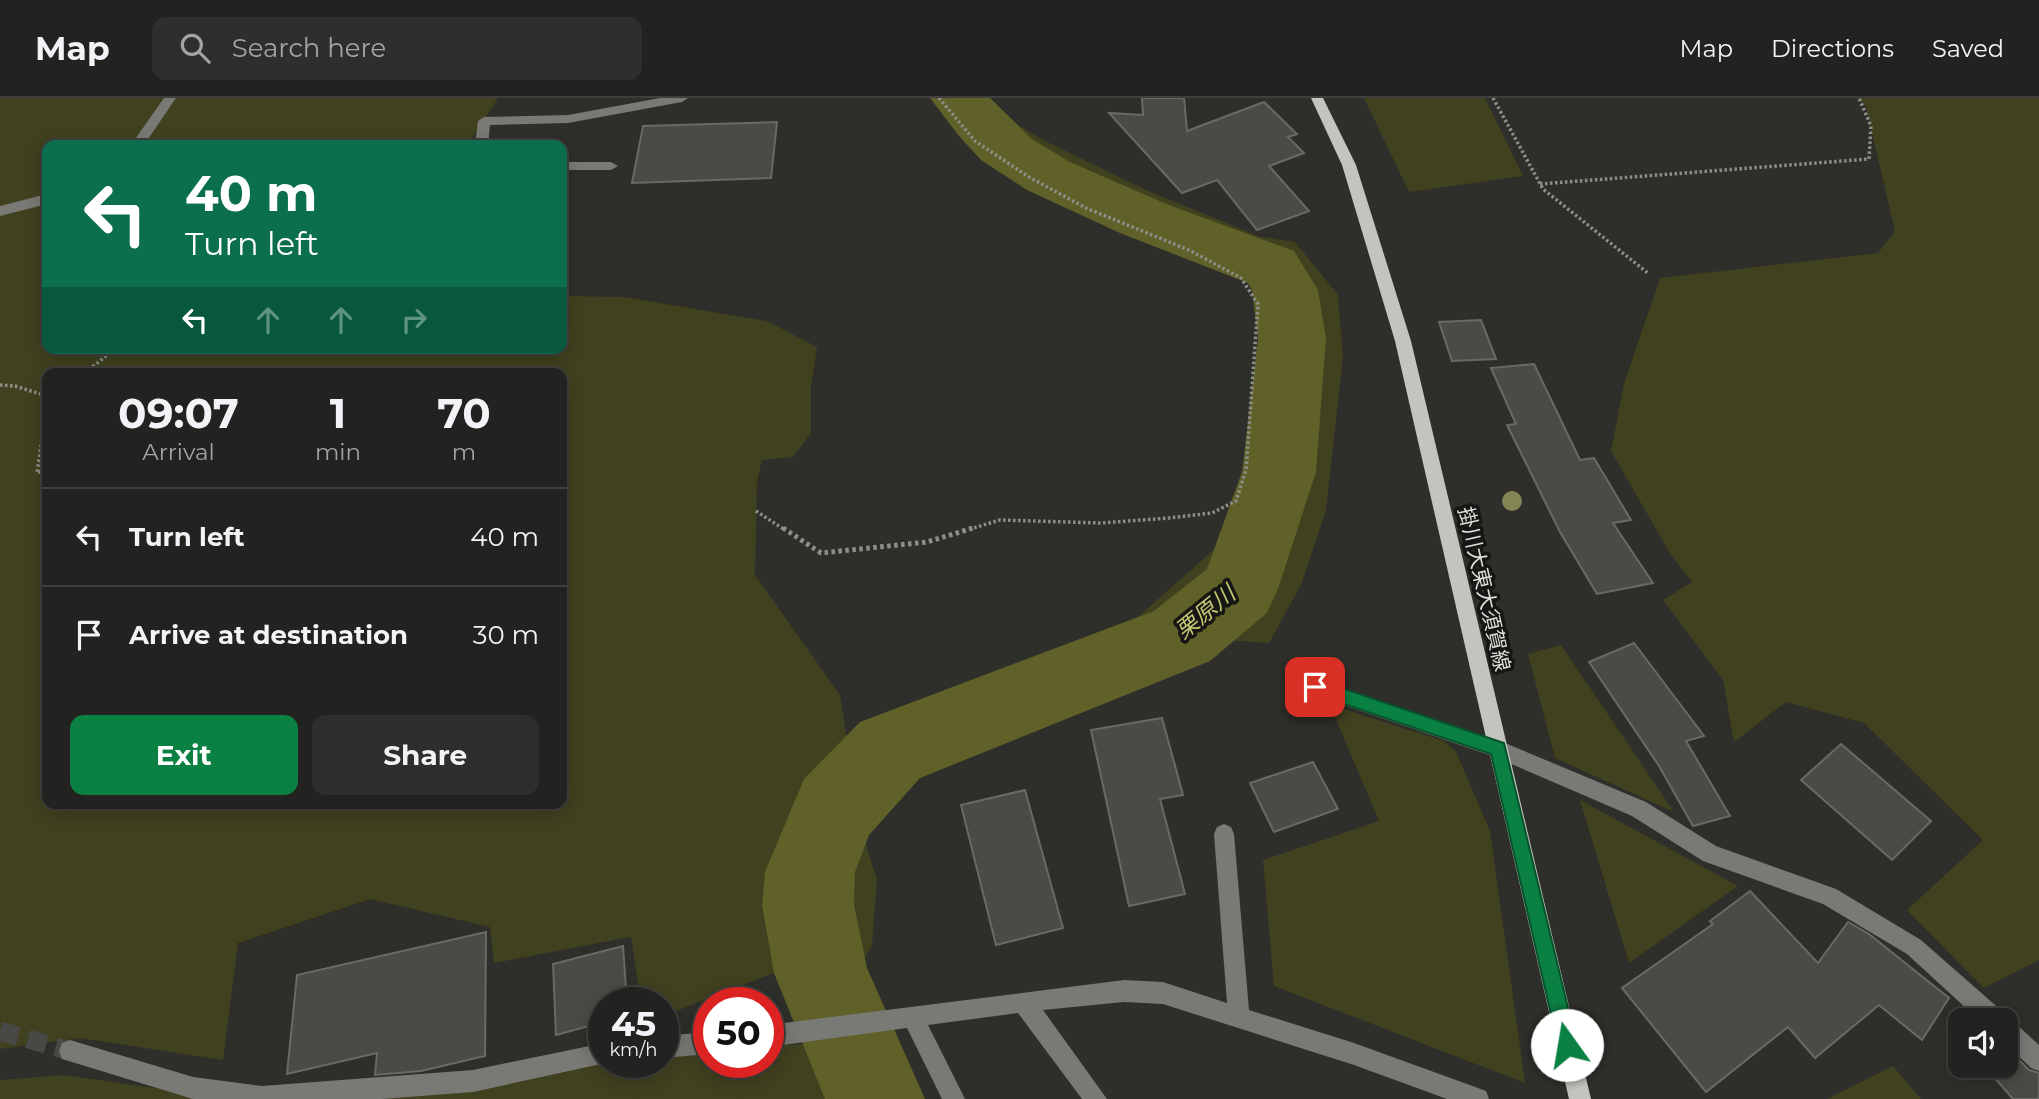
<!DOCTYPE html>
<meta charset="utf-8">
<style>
:root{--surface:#222320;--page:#2e2f2d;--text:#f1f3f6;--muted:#a2a4a5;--line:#3f403e;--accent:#0b8043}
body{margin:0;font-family:Montserrat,"Noto Sans JP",sans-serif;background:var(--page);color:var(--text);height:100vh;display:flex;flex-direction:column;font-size:26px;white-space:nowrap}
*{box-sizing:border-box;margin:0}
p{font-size:23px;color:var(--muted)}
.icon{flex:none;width:38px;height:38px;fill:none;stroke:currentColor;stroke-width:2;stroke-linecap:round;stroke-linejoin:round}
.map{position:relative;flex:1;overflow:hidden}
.side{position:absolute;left:42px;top:270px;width:525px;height:441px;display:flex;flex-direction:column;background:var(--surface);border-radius:14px;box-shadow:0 4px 18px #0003,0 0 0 2px var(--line)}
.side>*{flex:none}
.top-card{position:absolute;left:42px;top:42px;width:525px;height:214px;border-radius:14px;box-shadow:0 4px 18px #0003,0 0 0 2px var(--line);background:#0b6e4f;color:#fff;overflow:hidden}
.buttons{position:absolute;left:1948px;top:910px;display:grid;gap:14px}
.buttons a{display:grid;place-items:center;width:70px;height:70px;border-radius:14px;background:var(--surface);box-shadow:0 4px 18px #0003,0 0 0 2px var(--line);font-size:35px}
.speed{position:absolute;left:588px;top:889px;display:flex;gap:14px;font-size:35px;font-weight:700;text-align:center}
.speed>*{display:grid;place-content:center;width:91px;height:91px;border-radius:50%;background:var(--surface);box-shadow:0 4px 18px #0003,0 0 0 2px var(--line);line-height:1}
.speed small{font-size:18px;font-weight:400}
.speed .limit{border:10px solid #d22;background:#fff;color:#111}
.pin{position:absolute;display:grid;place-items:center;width:60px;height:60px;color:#fff;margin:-30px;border-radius:14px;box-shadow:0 4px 10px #0006}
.me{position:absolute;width:77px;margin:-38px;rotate:347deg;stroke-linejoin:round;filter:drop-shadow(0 0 5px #0008)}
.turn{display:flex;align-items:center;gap:24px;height:147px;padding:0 28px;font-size:32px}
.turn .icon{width:91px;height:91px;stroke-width:2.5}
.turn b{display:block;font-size:49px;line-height:60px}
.lanes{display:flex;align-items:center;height:66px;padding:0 28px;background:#0003;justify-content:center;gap:35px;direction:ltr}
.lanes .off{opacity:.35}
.eta{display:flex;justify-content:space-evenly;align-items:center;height:119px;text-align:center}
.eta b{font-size:42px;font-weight:700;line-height:49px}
.button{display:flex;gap:14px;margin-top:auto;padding:14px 28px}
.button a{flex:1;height:80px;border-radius:14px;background:var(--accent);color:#fff;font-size:28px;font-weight:700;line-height:80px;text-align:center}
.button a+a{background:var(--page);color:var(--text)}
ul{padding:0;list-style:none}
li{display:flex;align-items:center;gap:21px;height:98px;padding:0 28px;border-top:2px solid var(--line)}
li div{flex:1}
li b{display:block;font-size:26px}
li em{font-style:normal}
header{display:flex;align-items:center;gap:42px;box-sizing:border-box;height:98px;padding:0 35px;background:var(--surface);border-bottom:2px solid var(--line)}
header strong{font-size:33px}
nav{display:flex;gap:38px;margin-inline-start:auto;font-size:24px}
.search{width:490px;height:63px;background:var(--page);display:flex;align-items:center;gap:18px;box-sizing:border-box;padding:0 24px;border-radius:14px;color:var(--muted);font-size:26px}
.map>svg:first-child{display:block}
</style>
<header>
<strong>Map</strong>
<div class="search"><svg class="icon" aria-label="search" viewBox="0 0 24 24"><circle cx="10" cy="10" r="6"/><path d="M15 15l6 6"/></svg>Search here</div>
<nav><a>Map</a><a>Directions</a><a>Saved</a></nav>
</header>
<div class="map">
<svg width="2039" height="1001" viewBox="0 0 2039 1001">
<rect width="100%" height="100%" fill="#2e2f2a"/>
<!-- green -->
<g fill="#40411f" fill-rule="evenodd">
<path d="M0,0H498L468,47H47V250H562V198L624,199L767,223L817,249L811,288V335L793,359L762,362L757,384L755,477L840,597L861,731L877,782L872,847L860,869L821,875L784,871L663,918V905H641L631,839L494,865L490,829L370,801L238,845L223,962L80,940L0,951ZM47,275H562V705H47Z"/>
<polygon points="937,0 982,0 999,16 1045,43 1146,92 1258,138 1295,144 1338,197 1343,259 1326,412 1301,487 1269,545 1120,535 1228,439 1250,399 1259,275 1262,200 1242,174 1173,140 1056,94 972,35"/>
<polygon points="1364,0 1485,0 1523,78 1409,94"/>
<polygon points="1858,0 2039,0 2039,862 1984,890 1907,812 1983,742 1864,625 1786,604 1734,644 1723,582 1663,502 1692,484 1671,457 1611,353 1624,286 1660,180 1878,155 1895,133 1866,9"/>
<polygon points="1561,547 1674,714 1555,660 1528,556"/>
<polygon points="1330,607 1444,643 1456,654 1490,733 1525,985 1274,888 1263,762 1379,723"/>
<polygon points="1580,702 1738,788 1629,865"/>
<polygon points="816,946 846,1001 346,1001 604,964 663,964 663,950 709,948 709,964 768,964 768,947"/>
<polygon points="1893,968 1921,1001 1827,1001"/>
<polygon points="64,977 211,998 222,1001 0,1001 0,982"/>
</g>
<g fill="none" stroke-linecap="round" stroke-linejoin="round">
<!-- river -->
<polygon fill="#5f6128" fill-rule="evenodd" points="930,0 990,0 1032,41 1070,64 1164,105 1294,153 1318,192 1326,240 1316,374 1278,491 1267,515 1210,563 920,680 869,737 855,774 854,807 867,870 925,1001 825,1001 774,875 762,807 765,774 804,681 860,624 1154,513 1207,471 1242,374 1258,240 1252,192 1248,185 1120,135 1027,92 981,62 959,38"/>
</g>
<!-- building -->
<g fill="#4a4b45" stroke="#6a6a64" stroke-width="2">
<polygon points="1142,0 1184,0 1187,33 1264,4 1297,36 1288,39 1304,55 1269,68 1309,113 1257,132 1217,82 1182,95 1109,15 1143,17"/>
<polygon points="777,24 771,80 632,85 643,28"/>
<polygon points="1481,222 1496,261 1452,263 1439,224"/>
<polygon points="1534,266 1580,362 1594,360 1631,422 1613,425 1653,485 1597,496 1560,434 1507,327 1516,326 1491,270"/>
<polygon points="1634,545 1704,638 1686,643 1730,718 1693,728 1659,668 1589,564"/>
<polygon points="1162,620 1183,697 1160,701 1185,796 1129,808 1091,632"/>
<polygon points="1841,646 1931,723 1892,762 1801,682"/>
<polygon points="1313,664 1338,711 1274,734 1250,685"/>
<polygon points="1025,692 1063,830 996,847 961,707"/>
<polygon points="1750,793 1818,865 1848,824 1869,836 1949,900 1922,942 1879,907 1815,960 1788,929 1706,994 1622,890 1713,826 1710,823"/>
<polygon points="486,834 485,958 421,973 375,977 377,955 287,976 297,877"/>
<polygon points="623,848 627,905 604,905 604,924 556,937 553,866"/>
<polygon points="2019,962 2029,972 2039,975 2039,1001 2013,1001 1993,978"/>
</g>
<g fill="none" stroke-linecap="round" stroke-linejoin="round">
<!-- minor-tunnel -->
<polyline stroke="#484945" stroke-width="19" stroke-dasharray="19 10" stroke-linecap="butt" points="0,933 70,953"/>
<!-- path-far1 -->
<g stroke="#8d8e8a" stroke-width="3.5" stroke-dasharray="2.5 2.5" stroke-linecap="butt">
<polyline points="939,0 975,43 1029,79 1086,110 1191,153 1241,180 1258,206 1246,372 1236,403 1212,415 1169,420 1101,425 1000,422 967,432"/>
<polyline points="1493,0 1543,91 1649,176"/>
<polyline points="1540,86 1869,61 1871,28 1859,0"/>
<polyline points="85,275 116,250"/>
<polyline points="0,287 15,288 47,298"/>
<polyline points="47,307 37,375 47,371"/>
<polyline points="756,413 785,432"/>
</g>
<!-- path -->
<polyline stroke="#8d8e8a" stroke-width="5" stroke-dasharray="3.5 3.5" stroke-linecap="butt" points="783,430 821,455 927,444 973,430"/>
<!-- minor -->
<g fill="#797976" fill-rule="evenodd">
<polygon points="164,0 176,0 144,47 131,47"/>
<polygon points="660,0 688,0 682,4 568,25 490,27 488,47 475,47 478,23 484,19 568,17"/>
<polygon points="562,64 611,64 618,68 611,72 562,72"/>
<polygon points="47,96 47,106 0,118 0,108"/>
<polygon points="1315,581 1505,645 1646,704 1716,748 1836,791 1921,842 2003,914 2006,921 2014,924 2039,947 2039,973 2031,970 2006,946 2006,922 1979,922 1907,856 1823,806 1703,763 1632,718 1495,659 1309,595 1306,589 1309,583"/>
<polygon points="1224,726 1231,729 1234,736 1249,912 1354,945 1478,990 1486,993 1489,1001 1447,1001 1354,967 1163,906 1124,904 1043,912 1107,1001 1082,1001 1018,915 928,927 965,1001 942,1001 907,930 768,949 768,927 1124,882 1163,884 1227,905 1214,736 1217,729"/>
<polygon points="709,934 709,956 663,960 663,938"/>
<polygon points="70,942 193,979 262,988 473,972 604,945 604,964 610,964 473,994 382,1001 193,1001 62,961 59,953 62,945"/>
</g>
<!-- major -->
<polygon fill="#c3c4be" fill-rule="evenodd" points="1311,0 1323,0 1356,67 1411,243 1591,1001 1569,1001 1395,243 1342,67"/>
</g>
<!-- trees -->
<circle fill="#838554" cx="1512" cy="403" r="10"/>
<!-- route -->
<polygon fill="#0b8043" stroke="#07532c" stroke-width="2" points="1315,581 1504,645 1577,947 1574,954 1567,957 1560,954 1558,947 1491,656 1309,594 1307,589 1309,584"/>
<g text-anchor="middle" stroke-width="7" stroke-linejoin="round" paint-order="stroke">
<!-- street labels -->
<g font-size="21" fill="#dededb" stroke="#161614">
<text transform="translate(1484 491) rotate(77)" y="7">掛川大東大須賀線</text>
</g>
<!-- water labels -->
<g font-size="23" font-style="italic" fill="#c3c771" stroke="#161614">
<text transform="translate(1205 514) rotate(-39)" y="8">栗原川</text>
</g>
</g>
</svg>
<div class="buttons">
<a><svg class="icon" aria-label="sound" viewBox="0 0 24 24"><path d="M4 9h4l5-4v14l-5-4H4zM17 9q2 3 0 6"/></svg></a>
</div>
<div class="speed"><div>45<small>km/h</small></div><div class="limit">50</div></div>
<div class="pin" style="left:1315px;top:589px;background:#d93025"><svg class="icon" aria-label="arrive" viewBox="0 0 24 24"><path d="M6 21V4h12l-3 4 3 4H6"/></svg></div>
<svg class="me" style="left:1567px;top:947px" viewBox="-20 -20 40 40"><circle r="19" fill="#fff"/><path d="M0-13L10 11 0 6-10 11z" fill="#0b8043"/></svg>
<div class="top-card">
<div class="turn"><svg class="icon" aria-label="left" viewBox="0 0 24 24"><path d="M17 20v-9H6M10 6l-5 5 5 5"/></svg><div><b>40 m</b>Turn left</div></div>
<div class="lanes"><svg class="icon" aria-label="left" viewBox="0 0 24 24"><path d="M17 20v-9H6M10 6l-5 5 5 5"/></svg><svg class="icon off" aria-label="ahead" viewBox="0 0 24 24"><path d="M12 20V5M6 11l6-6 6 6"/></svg><svg class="icon off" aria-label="ahead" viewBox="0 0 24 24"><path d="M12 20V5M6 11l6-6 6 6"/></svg><svg class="icon off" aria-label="right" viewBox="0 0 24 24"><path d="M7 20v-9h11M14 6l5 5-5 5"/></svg></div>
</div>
<section class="side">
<div class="eta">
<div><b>09:07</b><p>Arrival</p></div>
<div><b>1</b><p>min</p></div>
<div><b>70</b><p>m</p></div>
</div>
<ul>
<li><svg class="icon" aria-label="left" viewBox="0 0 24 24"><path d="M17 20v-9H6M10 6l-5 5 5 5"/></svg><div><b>Turn left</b></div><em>40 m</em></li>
<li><svg class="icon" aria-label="arrive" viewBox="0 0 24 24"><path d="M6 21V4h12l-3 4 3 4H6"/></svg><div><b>Arrive at destination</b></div><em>30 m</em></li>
</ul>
<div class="button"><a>Exit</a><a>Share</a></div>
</section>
</div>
